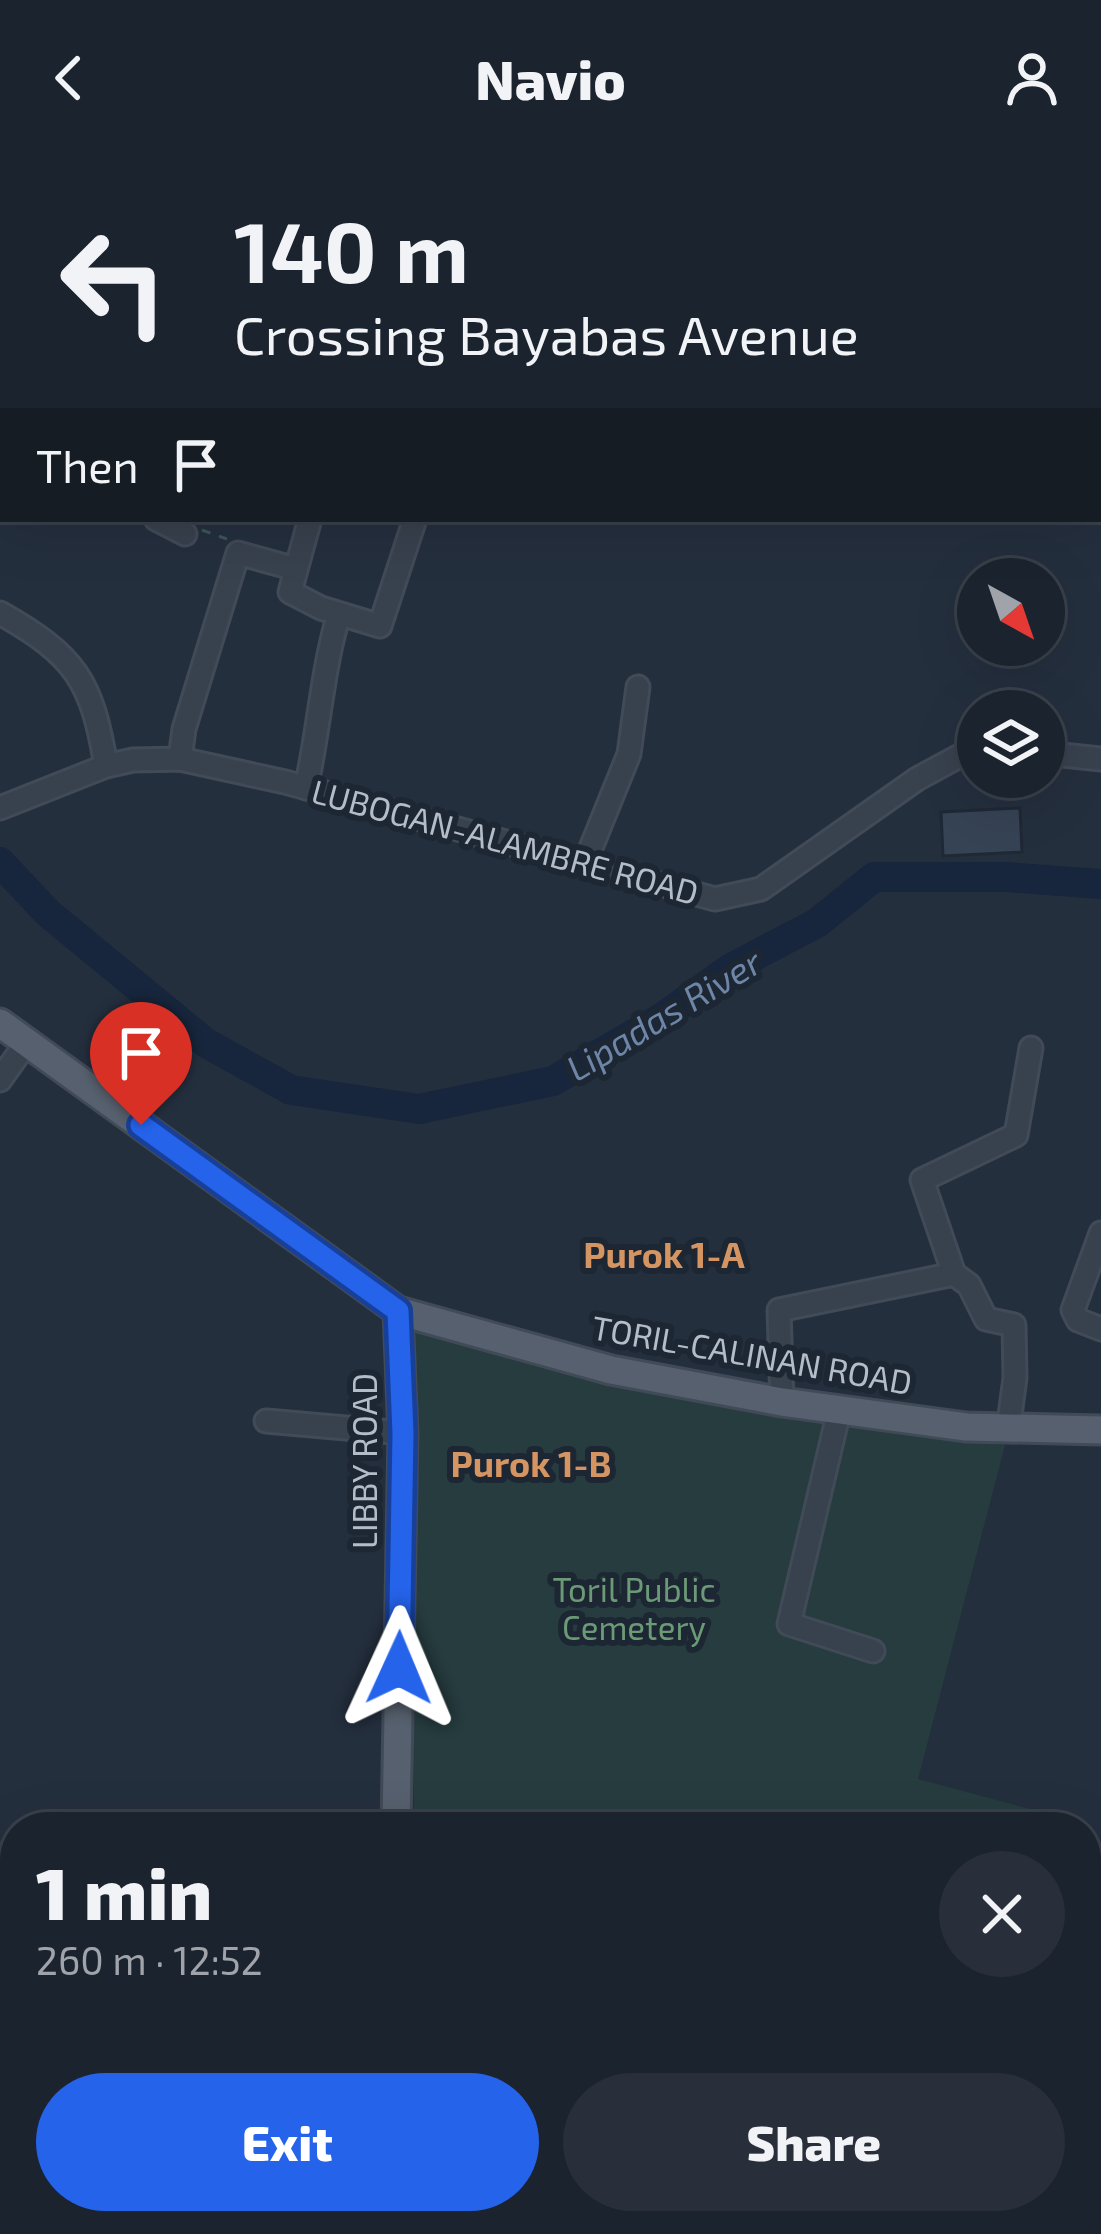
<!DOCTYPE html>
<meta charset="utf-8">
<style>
:root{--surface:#1b232e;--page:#282f3a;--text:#f1f3f6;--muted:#a0a4aa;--line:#39404a;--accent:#2563eb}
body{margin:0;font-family:"Exo 2",sans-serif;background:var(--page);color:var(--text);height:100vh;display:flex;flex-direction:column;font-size:45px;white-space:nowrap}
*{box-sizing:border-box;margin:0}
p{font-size:39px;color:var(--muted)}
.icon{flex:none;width:66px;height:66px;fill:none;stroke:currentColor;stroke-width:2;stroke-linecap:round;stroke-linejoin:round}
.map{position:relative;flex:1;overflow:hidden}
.details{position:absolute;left:0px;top:1656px;width:1101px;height:423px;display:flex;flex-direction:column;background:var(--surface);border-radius:48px 48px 0 0;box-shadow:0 12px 48px #0002,0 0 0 3px var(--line)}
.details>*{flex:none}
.hud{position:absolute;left:0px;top:0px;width:1101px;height:366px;box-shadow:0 12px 48px #0002,0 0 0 3px var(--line);background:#1b232e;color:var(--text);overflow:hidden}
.needle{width:78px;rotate:140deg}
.tools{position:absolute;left:957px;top:402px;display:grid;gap:24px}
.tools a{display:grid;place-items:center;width:108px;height:108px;border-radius:50%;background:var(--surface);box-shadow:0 12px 48px #0002,0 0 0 3px var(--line);font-size:60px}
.pin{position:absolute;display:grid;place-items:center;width:102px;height:102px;color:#fff;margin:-123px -51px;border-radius:50% 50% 50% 0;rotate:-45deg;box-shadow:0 0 12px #0007}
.pin .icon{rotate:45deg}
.me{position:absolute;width:132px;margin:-66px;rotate:1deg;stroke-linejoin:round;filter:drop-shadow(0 0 9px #0008)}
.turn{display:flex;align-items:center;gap:42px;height:252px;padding:0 36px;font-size:54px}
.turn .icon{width:156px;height:156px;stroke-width:2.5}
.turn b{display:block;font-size:84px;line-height:102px}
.then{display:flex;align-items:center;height:114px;padding:0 36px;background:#0003;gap:24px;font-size:45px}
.round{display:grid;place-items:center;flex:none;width:126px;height:126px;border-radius:63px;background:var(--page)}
.headline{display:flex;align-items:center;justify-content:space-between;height:204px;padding:0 36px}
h1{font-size:72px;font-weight:800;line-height:90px}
.cta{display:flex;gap:24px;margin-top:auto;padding:24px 36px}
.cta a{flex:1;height:138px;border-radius:72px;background:var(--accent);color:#fff;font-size:48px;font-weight:800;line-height:138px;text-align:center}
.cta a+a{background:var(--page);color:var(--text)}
header{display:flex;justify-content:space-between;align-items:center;height:156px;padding:0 36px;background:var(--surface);font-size:54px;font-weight:800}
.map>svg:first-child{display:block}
</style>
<header><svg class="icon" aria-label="back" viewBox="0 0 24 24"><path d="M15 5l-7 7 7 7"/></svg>Navio<svg class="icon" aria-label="person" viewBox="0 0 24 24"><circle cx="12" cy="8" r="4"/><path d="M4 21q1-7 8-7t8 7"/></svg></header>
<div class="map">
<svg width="1101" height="2078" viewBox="0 0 1101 2078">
<rect width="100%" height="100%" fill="#242f3e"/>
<!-- green -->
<g fill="#263c3f">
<polygon points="411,1165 582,1221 811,1266 1005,1289 918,1623 1071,1664 1070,1671 414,1671"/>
<polygon points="410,2064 924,2064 922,2078 410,2078"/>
</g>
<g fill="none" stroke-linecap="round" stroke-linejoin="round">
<!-- river -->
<g stroke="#17263c" stroke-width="30">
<polyline points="445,0 448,3"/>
<polyline points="1098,205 1101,206"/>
<polyline points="0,706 48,757 206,887 291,934 419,953 553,925 663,861 731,812 817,767 874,721 1006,721 1101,728"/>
</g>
</g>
<!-- building -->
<polygon fill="#364354" stroke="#1f2835" stroke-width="3" points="1020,652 1022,696 943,700 941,656"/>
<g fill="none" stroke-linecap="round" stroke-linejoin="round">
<defs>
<g id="minor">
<polyline points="1098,28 1101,26"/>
<polyline points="0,282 3,284"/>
<polyline points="156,363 185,378"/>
<polyline points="310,363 290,436 321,452 380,470 415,363"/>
<path d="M0,457C76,500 92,525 106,610"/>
<polyline points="1044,597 1101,603"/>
<polyline points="180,603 184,573 238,397 296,413"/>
<path d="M306,632C319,574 322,515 339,458"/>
<polyline points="0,652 106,610 133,604 180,603 285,626 715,743 761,733 917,623 965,597 978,596"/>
<polyline points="584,709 629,598 638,531"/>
<polyline points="0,924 27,886"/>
<polyline points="1101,1077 1073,1154 1078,1164 1101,1173"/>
<polyline points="782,1246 779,1154 954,1118"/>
<polyline points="839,1255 789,1468 873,1495"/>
<polyline points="266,1265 403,1277"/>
<polyline points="1008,1274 1015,1222 1014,1169 986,1163 969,1129 954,1118 922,1024 1016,979 1031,892"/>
<polyline points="653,2064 654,2078"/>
<polyline points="461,2078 461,2064"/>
<polyline points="879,2078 880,2064"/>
</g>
<g id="major">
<polyline points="0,867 398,1155 611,1214 782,1246 966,1271 1101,1274"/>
<polyline points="396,1671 403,1277 398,1155"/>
<polyline points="389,2078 389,2064"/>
</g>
</defs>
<!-- minor casing -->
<use href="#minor" stroke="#414a57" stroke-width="27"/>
<!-- major casing -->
<use href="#major" stroke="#414a57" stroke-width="33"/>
<!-- path -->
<g stroke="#3f5557" stroke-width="3" stroke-dasharray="9 9" stroke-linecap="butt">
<polyline points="350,3 350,0"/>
<polyline points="505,3 507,0"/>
<polyline points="202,374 227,383"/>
</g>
<!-- minor -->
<use href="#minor" stroke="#38414e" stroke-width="21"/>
<!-- major -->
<use href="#major" stroke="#56606e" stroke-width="27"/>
</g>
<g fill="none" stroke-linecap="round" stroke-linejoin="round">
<defs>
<polyline id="route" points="141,969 398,1155 403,1277 399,1512"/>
</defs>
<!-- route casing -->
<use href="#route" stroke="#184099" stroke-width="30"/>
<!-- route -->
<use href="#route" stroke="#2563eb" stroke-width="21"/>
</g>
<g text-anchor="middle" stroke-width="12" stroke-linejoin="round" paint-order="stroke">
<!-- street labels -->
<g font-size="33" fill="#b4bcc9" stroke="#1d2633">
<text transform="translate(505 686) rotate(15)" y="12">LUBOGAN-ALAMBRE ROAD</text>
<text transform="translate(752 1199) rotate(10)" y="12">TORIL-CALINAN ROAD</text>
<text transform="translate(365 1305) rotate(-90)" y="12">LIBBY ROAD</text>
</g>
<!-- park labels -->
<g font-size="33" fill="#6b9a76" stroke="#1d2633">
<text x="634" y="1446">Toril Public<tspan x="634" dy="38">Cemetery</tspan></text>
</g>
<!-- water labels -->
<g font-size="36" font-style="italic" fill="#6d86a8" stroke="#1d2633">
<text transform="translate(664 859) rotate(-31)" y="13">Lipadas River</text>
</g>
<!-- neighbourhood labels -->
<g font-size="36" font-weight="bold" fill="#d59563" stroke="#1d2633">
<text x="664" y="1112">Purok 1-A</text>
<text x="531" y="1321">Purok 1-B</text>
</g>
</g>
</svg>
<div class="tools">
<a><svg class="needle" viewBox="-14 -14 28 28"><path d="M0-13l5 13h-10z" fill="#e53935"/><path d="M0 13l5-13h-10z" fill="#a0a4aa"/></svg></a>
<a><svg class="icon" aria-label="layers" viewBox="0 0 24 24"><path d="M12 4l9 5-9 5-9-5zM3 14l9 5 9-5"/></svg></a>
</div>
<div class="pin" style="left:141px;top:969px;background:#d93025"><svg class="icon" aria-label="arrive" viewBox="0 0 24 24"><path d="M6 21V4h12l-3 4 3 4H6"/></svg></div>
<svg class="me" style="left:399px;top:1512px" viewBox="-20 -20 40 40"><path d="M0-17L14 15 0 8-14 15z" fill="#2563eb" stroke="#fff" stroke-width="4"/></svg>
<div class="hud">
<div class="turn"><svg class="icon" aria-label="left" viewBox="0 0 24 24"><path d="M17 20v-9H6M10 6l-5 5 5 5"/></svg><div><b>140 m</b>Crossing Bayabas Avenue</div></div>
<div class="then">Then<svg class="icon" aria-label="arrive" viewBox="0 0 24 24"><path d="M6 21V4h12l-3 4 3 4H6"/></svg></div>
</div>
<section class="details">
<div class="headline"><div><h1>1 min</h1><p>260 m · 12:52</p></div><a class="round"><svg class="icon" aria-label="close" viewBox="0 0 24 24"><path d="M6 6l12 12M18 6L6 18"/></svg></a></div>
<div class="cta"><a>Exit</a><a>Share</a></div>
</section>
</div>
